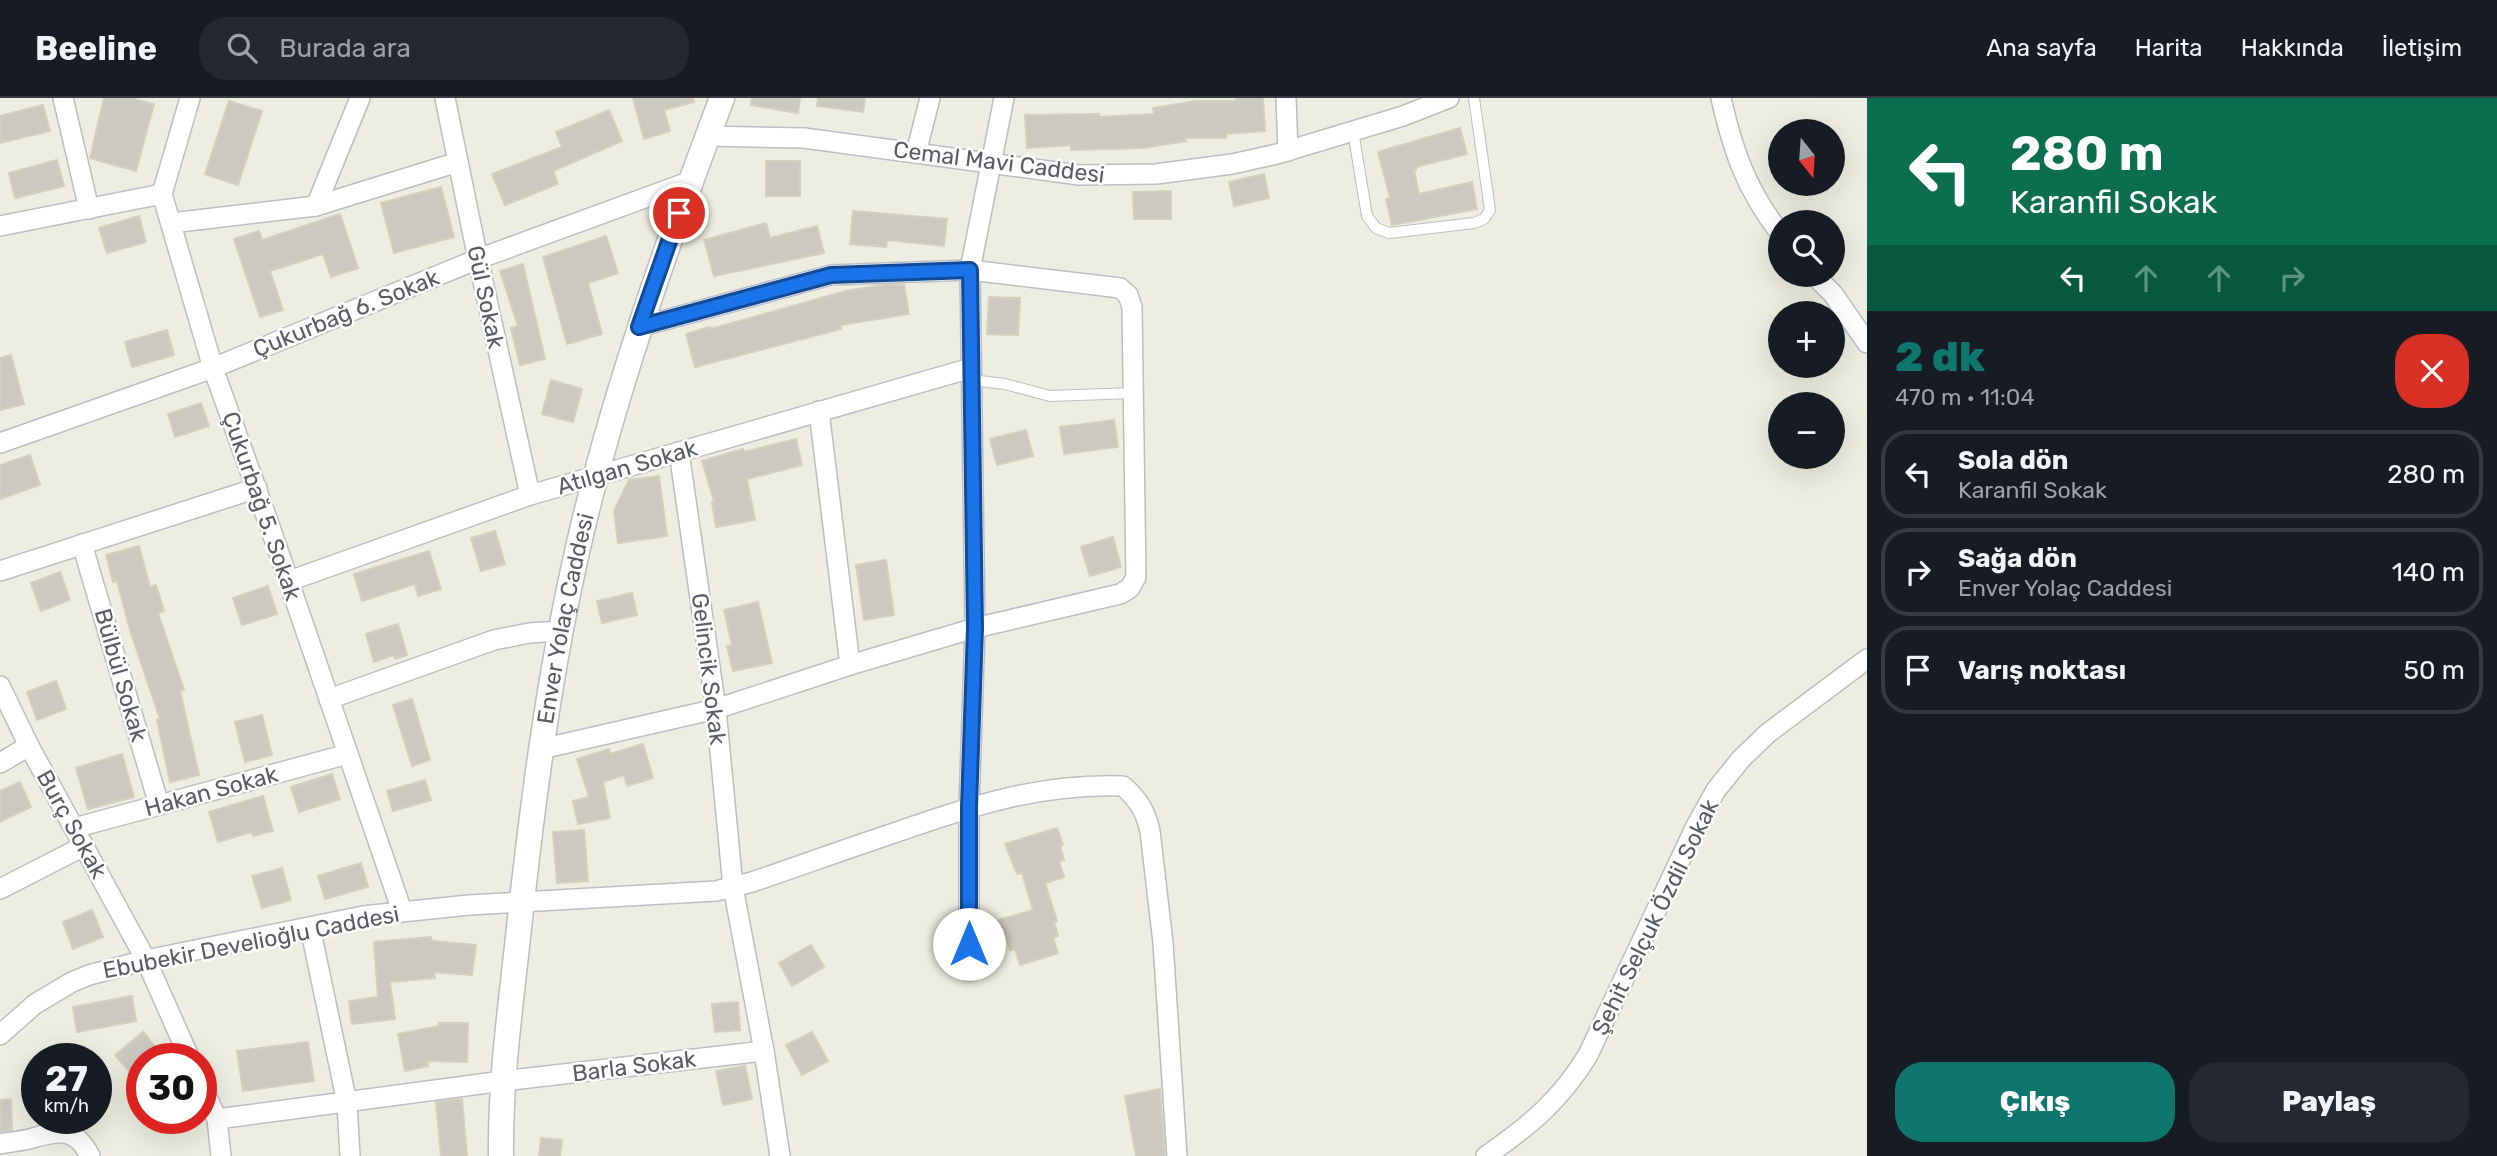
<!DOCTYPE html>
<html lang="tr">
<meta charset="utf-8">
<style>
:root{--surface:#171b24;--page:#242831;--text:#f1f3f6;--muted:#9ea1a6;--line:#363941;--accent:#0f766e}
body{margin:0;font-family:Rubik,sans-serif;background:var(--page);color:var(--text);height:100vh;display:flex;flex-direction:column;font-size:26px;white-space:nowrap}
*{box-sizing:border-box;margin:0}
p{font-size:23px;color:var(--muted)}
.icon{flex:none;width:38px;height:38px;fill:none;stroke:currentColor;stroke-width:2;stroke-linecap:round;stroke-linejoin:round}
.map{position:relative;flex:1;overflow:hidden}
.panel{display:flex;flex-direction:column;background:var(--surface);width:630px}
.panel>*{flex:none}
.guide{background:#0b6e4f;color:#fff;overflow:hidden}
.needle{width:46px;rotate:163deg}
.tools{position:absolute;left:1768px;top:21px;display:grid;gap:14px}
.tools a{display:grid;place-items:center;width:77px;height:77px;border-radius:50%;background:var(--surface);box-shadow:0 7px 28px #0002;font-size:35px}
.speed{position:absolute;left:21px;top:945px;display:flex;gap:14px;font-size:35px;font-weight:700;text-align:center}
.speed>*{display:grid;place-content:center;width:91px;height:91px;border-radius:50%;background:var(--surface);box-shadow:0 7px 28px #0002;line-height:1}
.speed small{font-size:18px;font-weight:400}
.speed .limit{border:10px solid #d22;background:#fff;color:#111}
.pin{position:absolute;display:grid;place-items:center;width:60px;height:60px;color:#fff;margin:-30px;border:4px solid #fff;border-radius:50%;box-shadow:0 2px 7px #0007}
.me{position:absolute;width:77px;margin:-38px;rotate:0deg;stroke-linejoin:round;filter:drop-shadow(0 0 5px #0008)}
.turn{display:flex;align-items:center;gap:24px;height:147px;padding:0 28px;font-size:32px}
.turn .icon{width:91px;height:91px;stroke-width:2.5}
.turn b{display:block;font-size:49px;line-height:60px}
.lanes{display:flex;align-items:center;height:66px;padding:0 28px;background:#0003;justify-content:center;gap:35px;direction:ltr}
.lanes .off{opacity:.35}
.round{display:grid;place-items:center;flex:none;width:74px;height:74px;border-radius:28px;background:var(--page)}
.summary{display:flex;align-items:center;justify-content:space-between;height:119px;padding:0 28px}
h1{font-size:42px;font-weight:800;line-height:52px;color:var(--accent)}
.primary-button{display:flex;gap:14px;margin-top:auto;padding:14px 28px}
.primary-button a{flex:1;height:80px;border-radius:28px;background:var(--accent);color:#fff;font-size:28px;font-weight:800;line-height:80px;text-align:center}
.primary-button a+a{background:var(--page);color:var(--text)}
ul{padding:0;list-style:none}
li{display:flex;align-items:center;gap:21px;height:88px;margin:0 14px 10px;padding:0 14px;border:4px solid var(--line);border-radius:28px}
li div{flex:1}
li b{display:block;font-size:26px}
li em{font-style:normal}
header{display:flex;align-items:center;gap:42px;box-sizing:border-box;height:98px;padding:0 35px;background:var(--surface);border-bottom:2px solid var(--line)}
header strong{font-size:33px}
nav{display:flex;gap:38px;margin-inline-start:auto;font-size:24px}
.search{width:490px;height:63px;background:var(--page);display:flex;align-items:center;gap:18px;box-sizing:border-box;padding:0 24px;border-radius:28px;color:var(--muted);font-size:26px}
main{display:flex;flex:1;min-height:0}
.map>svg:first-child{display:block}
</style>
<header>
<strong>Beeline</strong>
<div class="search"><svg class="icon" aria-label="search" viewBox="0 0 24 24"><circle cx="10" cy="10" r="6"/><path d="M15 15l6 6"/></svg>Burada ara</div>
<nav><a>Ana sayfa</a><a>Harita</a><a>Hakkında</a><a>İletişim</a></nav>
</header>
<main>
<div class="map">
<svg width="1867" height="1058" viewBox="0 0 1867 1058">
<rect width="100%" height="100%" fill="#eeede1"/>
<!-- building -->
<g fill="#cbc9c0" stroke="#d4d0be" stroke-width="2">
<polygon points="104,0 129,0 154,6 136,73 90,60"/>
<polygon points="633,0 693,0 694,4 664,12 670,33 644,41"/>
<polygon points="752,0 800,0 798,15 751,7"/>
<polygon points="818,0 865,0 863,14 817,8"/>
<polygon points="1236,0 1263,0 1265,33 1226,36 1226,40 1185,40 1186,43 1143,50 1071,52 1071,47 1027,50 1025,17 1099,16 1099,19 1154,16 1153,10 1196,3 1236,3"/>
<polygon points="229,3 262,13 238,87 205,76"/>
<polygon points="43,7 50,33 0,45 0,18"/>
<polygon points="609,12 622,43 553,73 558,86 505,107 492,76 562,49 556,34"/>
<polygon points="1460,30 1467,56 1416,69 1416,72 1414,72 1419,96 1472,84 1477,111 1392,127 1386,101 1390,100 1378,54"/>
<polygon points="57,62 64,88 15,100 9,75"/>
<rect x="766" y="63" width="34" height="35"/>
<polygon points="1264,76 1269,100 1234,108 1229,84"/>
<polygon points="441,89 454,139 394,155 381,105"/>
<polygon points="1171,93 1171,121 1134,121 1133,94"/>
<polygon points="853,113 947,121 944,148 887,142 886,149 850,146"/>
<polygon points="340,116 358,170 331,179 323,156 270,173 283,212 260,219 234,141 259,133 262,142"/>
<polygon points="139,118 146,144 107,155 99,130"/>
<polygon points="766,125 770,140 817,128 824,155 714,178 704,142"/>
<polygon points="606,138 618,175 588,185 602,236 567,246 543,159"/>
<polygon points="523,166 545,261 520,267 511,230 518,228 500,173"/>
<polygon points="883,187 904,187 909,216 840,227 841,231 695,269 686,236 710,229 711,231 846,193"/>
<polygon points="989,199 1020,200 1018,237 987,236"/>
<polygon points="167,232 174,257 132,269 125,244"/>
<polygon points="11,257 24,306 0,312 0,260"/>
<polygon points="551,282 582,291 573,324 542,316"/>
<polygon points="201,305 209,328 175,339 168,316"/>
<polygon points="1114,322 1118,349 1064,356 1060,329"/>
<polygon points="1026,332 1033,358 997,367 990,341"/>
<polygon points="796,341 802,367 747,381 755,422 716,429 712,404 714,403 702,363 743,351 744,354"/>
<polygon points="30,357 40,387 0,401 0,367"/>
<polygon points="659,378 667,438 618,445 614,413 629,382"/>
<polygon points="495,433 505,466 481,473 471,440"/>
<polygon points="1113,439 1121,469 1090,478 1081,449"/>
<polygon points="139,448 150,489 156,487 164,513 158,515 184,592 180,593 199,677 170,684 157,622 160,621 131,535 117,483 113,484 106,457"/>
<polygon points="429,453 441,491 418,498 415,486 362,503 354,476"/>
<polygon points="886,462 894,517 864,522 856,467"/>
<polygon points="60,474 70,502 41,513 31,485"/>
<polygon points="268,488 277,516 242,527 233,500"/>
<polygon points="632,495 637,517 602,525 597,503"/>
<polygon points="758,504 772,565 733,573 727,548 732,547 724,512"/>
<polygon points="398,526 407,557 395,561 394,557 374,564 366,536"/>
<polygon points="56,583 66,611 37,622 27,594"/>
<polygon points="412,601 430,662 412,668 393,607"/>
<polygon points="262,617 272,657 245,664 235,624"/>
<polygon points="643,646 653,680 627,688 624,677 603,684 610,720 578,726 573,703 589,699 577,661 609,651 610,656"/>
<polygon points="122,656 134,699 88,711 76,670"/>
<polygon points="332,676 340,701 299,714 291,689"/>
<polygon points="425,682 431,702 393,713 387,693"/>
<polygon points="20,684 31,709 0,724 0,693"/>
<polygon points="263,698 273,733 253,738 252,734 218,744 209,714"/>
<polygon points="1057,730 1063,747 1060,748 1064,762 1059,763 1064,779 1045,785 1057,823 1054,824 1058,838 1053,840 1058,855 1020,867 1015,851 1010,852 1006,838 1004,839 999,822 1033,812 1022,775 1017,776 1005,746"/>
<polygon points="584,732 588,783 557,785 553,734"/>
<polygon points="361,765 368,789 325,801 318,778"/>
<polygon points="282,770 291,802 262,810 252,778"/>
<polygon points="92,812 103,839 73,851 63,824"/>
<polygon points="431,839 432,843 476,847 472,877 434,874 435,880 390,884 395,921 352,926 349,903 378,899 374,844"/>
<polygon points="811,847 824,869 792,888 779,865"/>
<polygon points="132,898 136,923 77,934 73,909"/>
<polygon points="738,904 740,932 715,934 712,906"/>
<polygon points="439,925 468,925 467,964 427,963 428,968 405,973 398,936 439,928"/>
<polygon points="143,934 166,961 142,961 142,988 115,957"/>
<polygon points="812,934 828,963 802,977 786,947"/>
<polygon points="308,944 314,983 243,993 237,953"/>
<polygon points="745,968 752,1001 723,1007 716,973"/>
<polygon points="1160,991 1165,1058 1136,1058 1125,998"/>
<polygon points="11,1001 12,1032 0,1034 0,1002"/>
<polygon points="462,1001 467,1058 441,1058 436,1004"/>
<polygon points="155,1020 192,1020 161,1034"/>
<polygon points="541,1040 562,1042 560,1058 539,1058"/>
</g>
<g fill="none" stroke-linecap="round" stroke-linejoin="round">
<defs>
<g id="service">
<polyline points="1353,33 1367,118 1376,130 1389,135 1474,125 1484,121 1490,112 1474,0"/>
<polyline points="971,282 1005,286 1050,298 1133,295"/>
</g>
<g id="minor">
<polyline points="63,0 89,111"/>
<polyline points="190,0 162,96 213,270 270,429 402,813"/>
<polyline points="445,0 478,161 530,397"/>
<polyline points="1286,0 1288,53"/>
<path d="M1721,0C1733,53 1746,91 1780,135"/>
<polyline points="707,38 804,40 1079,77 1156,76 1232,66 1277,56 1403,18 1449,0"/>
<polyline points="916,55 930,0"/>
<polyline points="316,108 360,0"/>
<polyline points="171,125 316,108 458,64"/>
<polyline points="0,128 162,96"/>
<polyline points="1814,177 1833,196 1867,245"/>
<polyline points="819,313 850,567"/>
<polyline points="0,345 213,270 478,161 691,83"/>
<polyline points="679,354 716,611 733,789 764,953 780,1058"/>
<polyline points="82,446 159,707"/>
<polyline points="0,473 257,390"/>
<polyline points="289,483 530,397 971,270"/>
<polyline points="0,588 29,648 146,862 190,961"/>
<polyline points="329,601 494,542 529,535 560,533"/>
<polyline points="541,651 716,611 850,567 975,530 1120,496 1130,490 1136,479 1132,209 1128,197 1120,190 970,172 831,177 639,229"/>
<polyline points="0,665 29,648"/>
<polyline points="74,730 348,656"/>
<polyline points="0,791 84,748"/>
<polyline points="310,829 347,1005 350,1058"/>
<polyline points="969,873 969,709 975,530 970,172 1004,0"/>
<path d="M0,937L35,906L72,884L89,877L146,862L363,818L469,807L716,793L752,784C799,768 846,751 894,735C971,708 1040,685 1123,688C1138,701 1146,714 1150,733L1163,845L1177,1058"/>
<polyline points="201,986 217,1021 503,983 764,953"/>
<polyline points="217,1021 221,1058"/>
<path d="M0,1046C11,1044 23,1043 33,1040C60,1032 76,1030 90,1058"/>
<path d="M1486,1058C1529,1028 1560,1003 1588,957L1696,728L1716,692L1741,661L1768,635L1867,561"/>
</g>
<g id="tertiary">
<path id="s1" d="M501,1058C500,982 511,905 519,830C534,692 552,555 585,420C620,277 670,138 722,0"/>
</g>
</defs>
<!-- service casing -->
<use href="#service" stroke="#bbbdc4" stroke-width="12"/>
<!-- minor casing -->
<use href="#minor" stroke="#bbbdc4" stroke-width="22"/>
<!-- tertiary casing -->
<use href="#tertiary" stroke="#bbbdc4" stroke-width="27"/>
<!-- service -->
<use href="#service" stroke="#fff" stroke-width="10"/>
<!-- minor -->
<use href="#minor" stroke="#fff" stroke-width="19"/>
<!-- tertiary -->
<use href="#tertiary" stroke="#fff" stroke-width="24"/>
</g>
<g fill="none" stroke-linecap="round" stroke-linejoin="round">
<defs>
<polyline id="route" points="679,115 639,229 831,177 970,172 975,530 969,709 969,846"/>
</defs>
<!-- route casing -->
<use href="#route" stroke="#114b97" stroke-width="18"/>
<!-- route -->
<use href="#route" stroke="#1a73e8" stroke-width="12"/>
</g>
<g text-anchor="middle" stroke-width="5" stroke-linejoin="round" paint-order="stroke">
<!-- street labels -->
<g font-size="23" fill="#595c64" stroke="#fff">
<text transform="translate(999 64) rotate(7)" y="8">Cemal Mavi Caddesi</text>
<text transform="translate(486 199) rotate(78)" y="8">Gül Sokak</text>
<text transform="translate(346 215) rotate(-22)" y="8">Çukurbağ 6. Sokak</text>
<text transform="translate(627 369) rotate(-16)" y="8">Atılgan Sokak</text>
<text transform="translate(262 408) rotate(71)" y="8">Çukurbağ 5. Sokak</text>
<text dy="8" stroke="none"><textPath href="#s1" startOffset="542">Enver Yolaç Caddesi</textPath></text>
<text transform="translate(709 571) rotate(83)" y="8">Gelincik Sokak</text>
<text transform="translate(121 577) rotate(74)" y="8">Bülbül Sokak</text>
<text transform="translate(211 693) rotate(-15)" y="8">Hakan Sokak</text>
<text transform="translate(72 726) rotate(61)" y="8">Burç Sokak</text>
<text transform="translate(1655 819) rotate(-64)" y="8">Şehit Selçuk Özdil Sokak</text>
<text transform="translate(251 844) rotate(-11)" y="8">Ebubekir Develioğlu Caddesi</text>
<text transform="translate(634 968) rotate(-7)" y="8">Barla Sokak</text>
</g>
</g>
</svg>
<div class="tools">
<a><svg class="needle" viewBox="-14 -14 28 28"><path d="M0-13l5 13h-10z" fill="#e53935"/><path d="M0 13l5-13h-10z" fill="#9ea1a6"/></svg></a>
<a><svg class="icon" aria-label="search" viewBox="0 0 24 24"><circle cx="10" cy="10" r="6"/><path d="M15 15l6 6"/></svg></a>
<a>+</a>
<a>−</a>
</div>
<div class="speed"><div>27<small>km/h</small></div><div class="limit">30</div></div>
<div class="pin" style="left:679px;top:115px;background:#d93025"><svg class="icon" aria-label="arrive" viewBox="0 0 24 24"><path d="M6 21V4h12l-3 4 3 4H6"/></svg></div>
<svg class="me" style="left:969px;top:846px" viewBox="-20 -20 40 40"><circle r="19" fill="#fff"/><path d="M0-13L10 11 0 6-10 11z" fill="#1a73e8"/></svg>
</div>
<section class="panel">
<div class="guide">
<div class="turn"><svg class="icon" aria-label="left" viewBox="0 0 24 24"><path d="M17 20v-9H6M10 6l-5 5 5 5"/></svg><div><b>280 m</b>Karanfil Sokak</div></div>
<div class="lanes"><svg class="icon" aria-label="left" viewBox="0 0 24 24"><path d="M17 20v-9H6M10 6l-5 5 5 5"/></svg><svg class="icon off" aria-label="ahead" viewBox="0 0 24 24"><path d="M12 20V5M6 11l6-6 6 6"/></svg><svg class="icon off" aria-label="ahead" viewBox="0 0 24 24"><path d="M12 20V5M6 11l6-6 6 6"/></svg><svg class="icon off" aria-label="right" viewBox="0 0 24 24"><path d="M7 20v-9h11M14 6l5 5-5 5"/></svg></div>
</div>
<div class="summary"><div><h1>2 dk</h1><p>470 m · 11:04</p></div><a class="round" style="background:#d93025;color:#fff"><svg class="icon" aria-label="close" viewBox="0 0 24 24"><path d="M6 6l12 12M18 6L6 18"/></svg></a></div>
<ul>
<li><svg class="icon" aria-label="left" viewBox="0 0 24 24"><path d="M17 20v-9H6M10 6l-5 5 5 5"/></svg><div><b>Sola dön</b><p>Karanfil Sokak</p></div><em>280 m</em></li>
<li><svg class="icon" aria-label="right" viewBox="0 0 24 24"><path d="M7 20v-9h11M14 6l5 5-5 5"/></svg><div><b>Sağa dön</b><p>Enver Yolaç Caddesi</p></div><em>140 m</em></li>
<li><svg class="icon" aria-label="arrive" viewBox="0 0 24 24"><path d="M6 21V4h12l-3 4 3 4H6"/></svg><div><b>Varış noktası</b></div><em>50 m</em></li>
</ul>
<div class="primary-button"><a>Çıkış</a><a>Paylaş</a></div>
</section>
</main>
